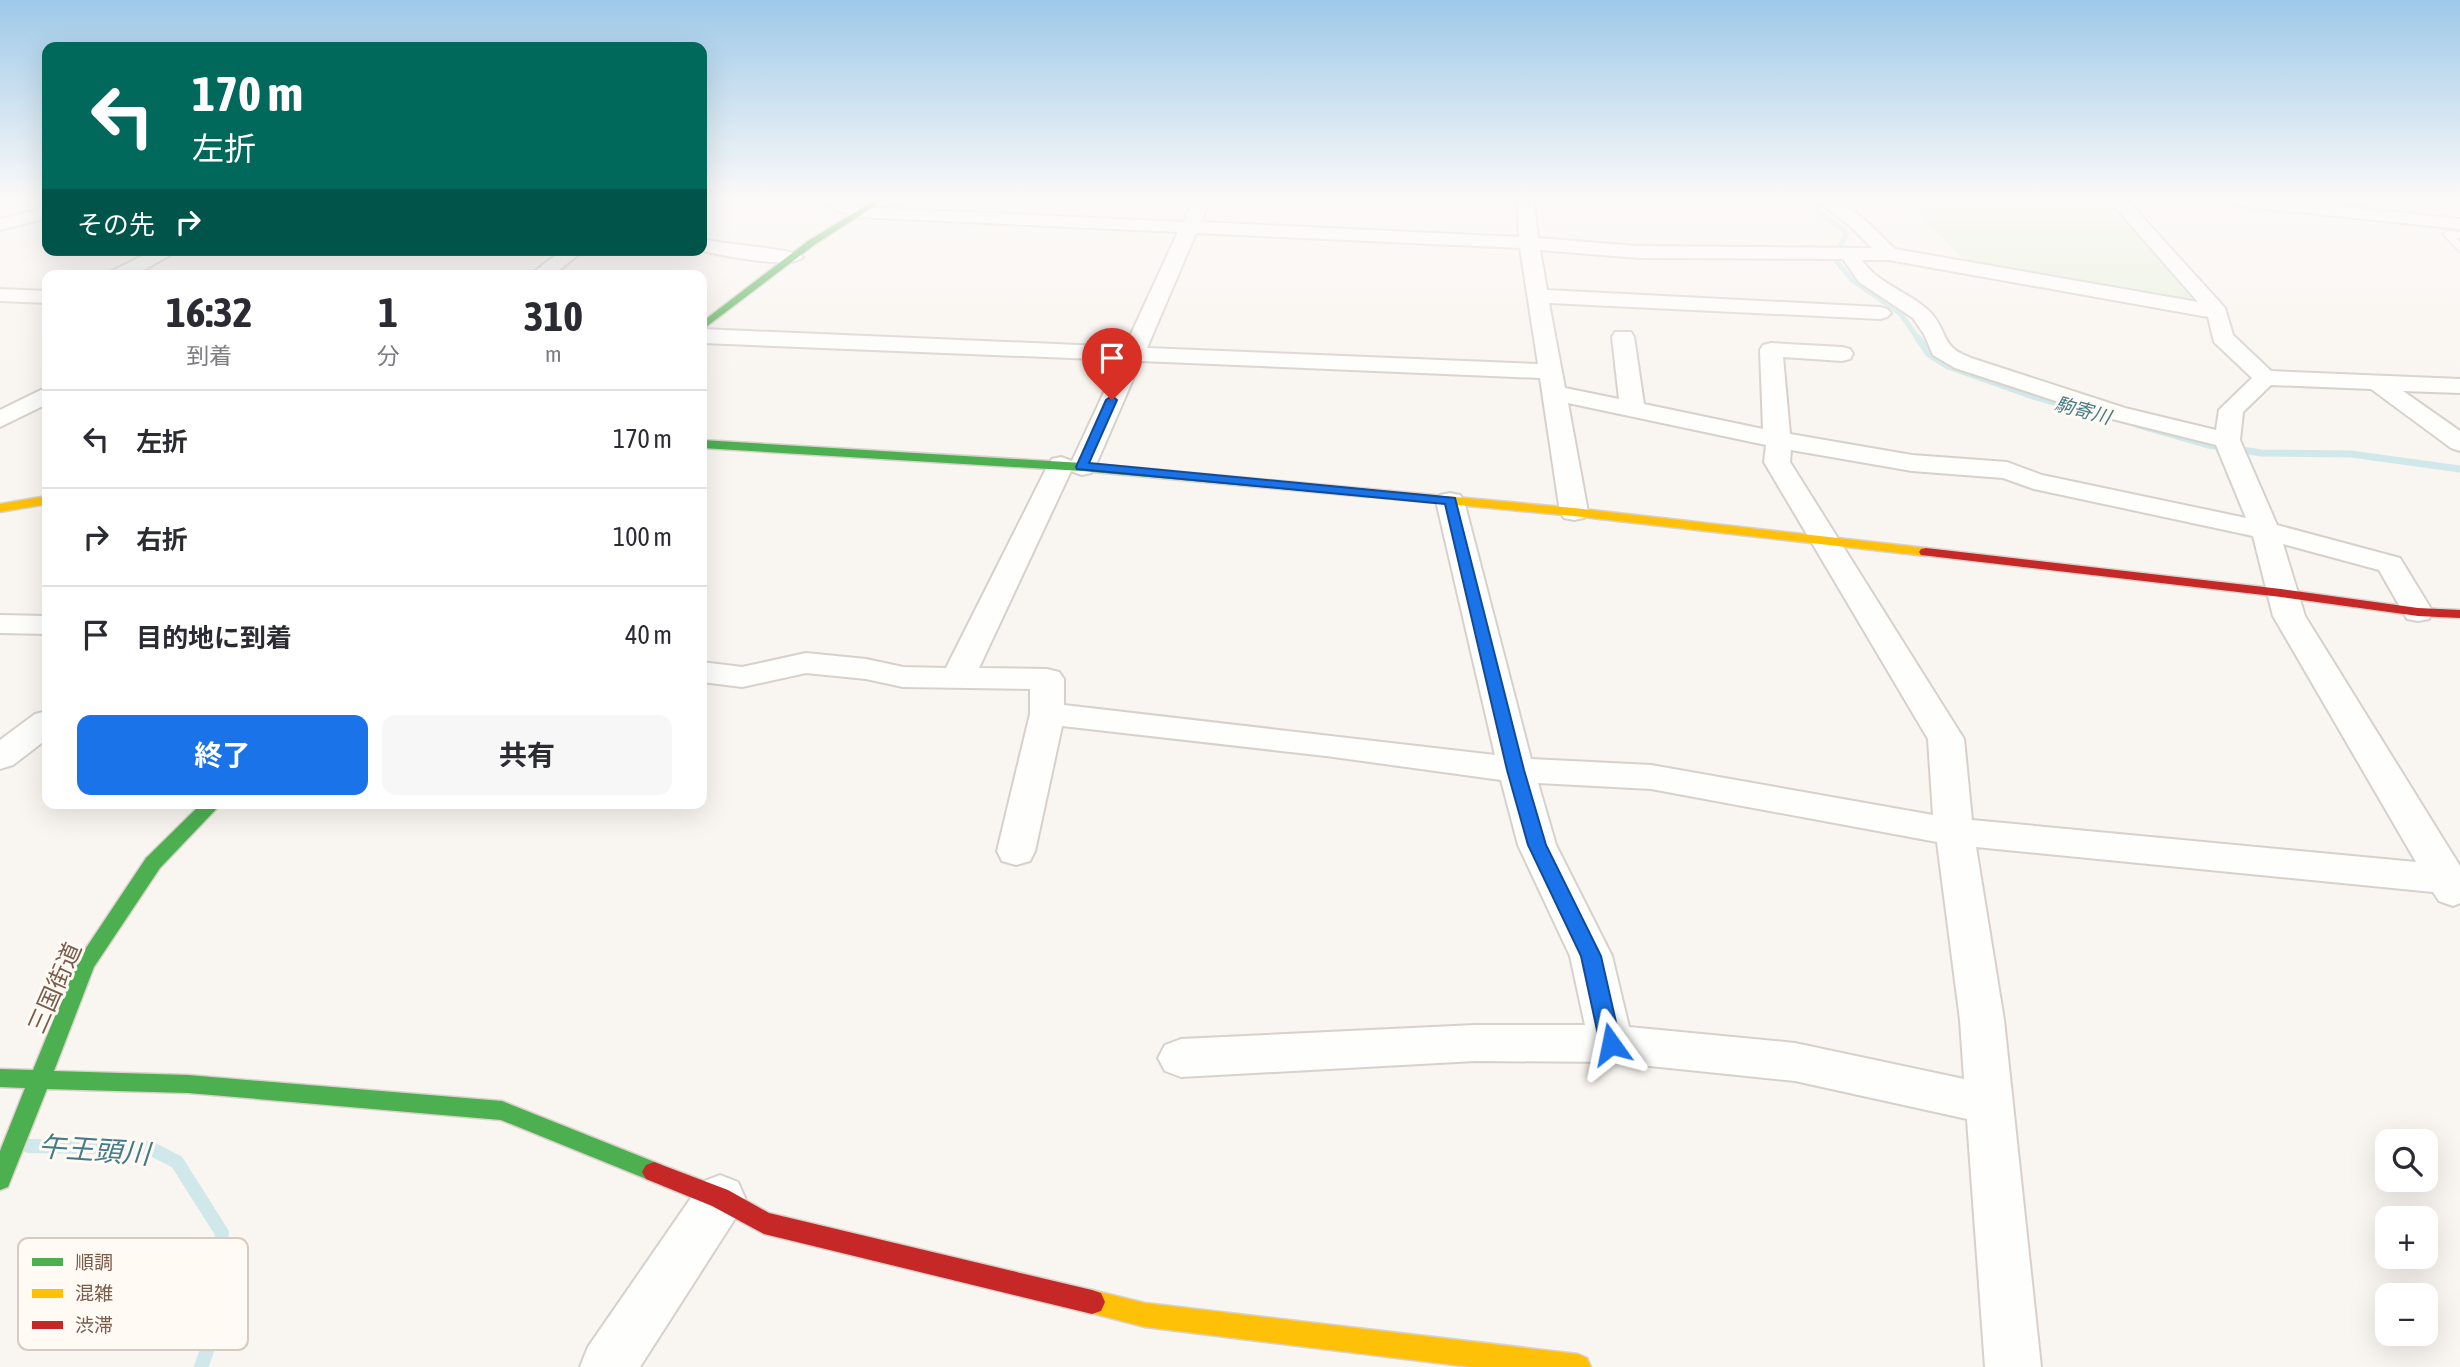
<!DOCTYPE html>
<html lang="ja">
<meta charset="utf-8">
<style>
:root{--surface:#fff;--page:#f7f7f7;--text:#2b2b33;--muted:#7c7c81;--line:#e1e1e2;--accent:#1a73e8}
body{margin:0;font-family:"Asap Condensed","Noto Sans JP",sans-serif;background:var(--page);color:var(--text);height:100vh;display:flex;flex-direction:column;font-size:26px;white-space:nowrap}
*{box-sizing:border-box;margin:0}
p{font-size:23px;color:var(--muted)}
.icon{flex:none;width:38px;height:38px;fill:none;stroke:currentColor;stroke-width:2;stroke-linecap:round;stroke-linejoin:round}
.map{position:relative;flex:1;overflow:hidden}
.panel{position:absolute;left:42px;top:270px;width:665px;height:539px;display:flex;flex-direction:column;background:var(--surface);border-radius:14px;box-shadow:0 7px 28px #0002}
.panel>*{flex:none}
.banner{position:absolute;left:42px;top:42px;width:665px;height:214px;border-radius:14px;box-shadow:0 7px 28px #0002;background:#00695c;color:#fff;overflow:hidden}
.controls{position:absolute;left:2375px;top:1129px;display:grid;gap:14px}
.controls a{display:grid;place-items:center;width:63px;height:63px;border-radius:14px;background:var(--surface);box-shadow:0 7px 28px #0002;font-size:35px}
.pin{position:absolute;display:grid;place-items:center;width:60px;height:60px;color:#fff;margin:-72px -30px;border-radius:50% 50% 50% 0;rotate:-45deg;box-shadow:0 0 7px #0007}
.pin .icon{rotate:45deg}
.me{position:absolute;width:77px;margin:-38px;rotate:348deg;stroke-linejoin:round;filter:drop-shadow(0 0 5px #0008)}
.turn{display:flex;align-items:center;gap:24px;height:147px;padding:0 35px;font-size:32px}
.turn .icon{width:91px;height:91px;stroke-width:2.5}
.turn b{display:block;font-size:49px;line-height:60px}
.then{display:flex;align-items:center;height:66px;padding:0 35px;background:#0003;gap:14px;font-size:26px}
.eta{display:flex;justify-content:space-evenly;align-items:center;height:119px;text-align:center}
.eta b{font-size:42px;font-weight:700;line-height:49px}
.cta{display:flex;gap:14px;margin-top:auto;padding:14px 35px}
.cta a{flex:1;height:80px;border-radius:14px;background:var(--accent);color:#fff;font-size:28px;font-weight:700;line-height:80px;text-align:center}
.cta a+a{background:var(--page);color:var(--text)}
ul{padding:0;list-style:none}
li{display:flex;align-items:center;gap:21px;height:98px;padding:0 35px;border-top:2px solid var(--line)}
li div{flex:1}
li b{display:block;font-size:26px}
li em{font-style:normal}
.map>svg:first-child{display:block}
</style>
<div class="map">
<svg width="2460" height="1367" viewBox="0 0 2460 1367">
<rect width="100%" height="100%" fill="#f9f5f0"/>
<!-- green -->
<polygon fill="#e7f0db" points="1905,200 1968,202 1967,200 2110,200 2206,305 1971,267"/>
<g fill="none" stroke-linecap="round" stroke-linejoin="round">
<!-- stream-far2 -->
<polyline stroke="#d0e8ea" stroke-width="5" points="1803,200 1847,233 1834,258 1852,280 1901,314 1919,340"/>
<!-- stream-far1 -->
<g stroke="#d0e8ea" stroke-width="7">
<polyline points="1918,338 1929,354 1948,366 2036,397 2100,415"/>
<polyline points="2138,425 2208,445 2262,453 2351,454 2460,469"/>
</g>
<!-- stream -->
<polyline stroke="#d0e8ea" stroke-width="14" points="28,1146 150,1148 177,1162 222,1233 208,1348 201,1367"/>
<defs>
<polygon id="lane" points="2448,231 2460,232 2460,238 2456,238 2460,242 2460,252 2443,234"/>
<g id="street">
<path d="M819,200H841L858,207L1183,222L1194,200H1210L1201,222L1519,237L1517,200H1534L1538,238L1638,246L1872,248L1850,226L1816,200C1849,198 1873,228 1895,249L2198,302L2109,200H2127L2225,308L2233,335L2271,371L2460,379V393L2403,391L2460,431V451L2451,448L2371,389L2271,385L2243,412L2240,440L2277,525L2400,558L2433,612L2429,619L2418,621L2407,619L2379,570L2283,544L2305,616L2460,866V903L2453,906L2439,901L2433,892L1976,847L2004,1020L2041,1367H1985L1967,1119L1795,1081L1611,1062L1475,1061L1181,1077L1165,1071L1158,1058L1165,1045L1181,1039L1475,1025H1585L1570,956L1518,845L1501,780L1326,756L1062,726L1035,851L1030,861L1016,865L1002,861L997,851L1030,714V689L903,687L866,679L806,673L742,687L702,682V662L742,667L806,653L866,659L903,667L946,668L1048,465L1052,459L1061,457L1072,461L1119,360L702,343V329L1125,347L1178,232L855,217L821,204ZM1196,233L1520,248L1538,364L1147,348ZM1540,250L1638,258L1843,259L1859,282L1913,318L1924,334L1933,355L1955,368L2108,418L2216,445L2246,518L2042,475L2007,462L1912,455L1790,434L1783,357L1842,361L1850,359L1853,354L1850,349L1842,347L1771,343L1763,345L1760,350L1763,429L1644,404L1634,337L1631,332H1615L1612,337L1619,399L1565,388L1549,303L1880,319L1887,317L1891,313L1887,309L1880,307L1547,290ZM1862,260H1889L2208,317L2214,342L2252,378L2219,410L2216,430L2125,408L1971,358C1965,355 1956,352 1952,347C1943,338 1941,321 1928,310C1907,291 1879,285 1862,260ZM1141,361L1540,378L1560,512L1564,518L1574,520L1584,518L1588,512L1568,403L1766,445L1764,462L1928,739L1933,815L1651,765L1531,759L1464,501L1460,495L1450,493L1440,495L1436,501L1495,755L1064,705V679L1059,672L1047,669L979,668L1071,471L1082,475L1091,473L1095,467ZM1791,450L1912,471L2003,478L2034,489L2253,536L2273,616L2416,862L1972,820L1964,739L1790,462ZM1538,783L1651,789L1937,842L1960,1020L1964,1079L1795,1043L1629,1027L1612,956L1556,845Z"/>
<polygon points="2223,200 2278,200 2460,219 2460,229 2232,205"/>
<polygon points="47,208 47,218 0,230 0,219"/>
<path d="M702,239C720,244 796,249 803,257C792,270 718,255 700,250Z"/>
<polygon points="154,250 179,250 135,275 109,275 112,271"/>
<polygon points="562,250 584,250 553,275 530,275"/>
<polygon points="0,289 47,291 47,303 0,301"/>
<polygon points="47,387 47,404 0,427 0,410"/>
<polygon points="0,615 47,616 47,634 0,633"/>
<polygon points="47,711 47,739 13,765 0,769 0,740 35,714"/>
<polygon points="720,1175 738,1182 745,1198 738,1214 640,1367 580,1367 588,1347 702,1182"/>
</g>
<g id="fast">
<polygon points="875,200 884,200 814,245 702,330 702,322 808,241"/>
<polygon points="702,440 1082,463 1368,489 1374,493 1368,497 1082,471 702,448"/>
<polygon points="202,803 222,803 160,868 94,967 54,1071 188,1075 502,1101 662,1165 666,1172 662,1179 654,1182 501,1120 188,1093 47,1089 8,1187 0,1190 0,1151 25,1088 0,1087 0,1069 33,1070 78,960 146,858"/>
</g>
<g id="slow">
<polygon points="1368,489 1574,508 1926,548 1933,552 1926,556 1574,516 1363,496 1363,490"/>
<polygon points="47,496 47,504 0,512 0,504"/>
<polygon points="1092,1290 1145,1303 1578,1354 1587,1358 1591,1367 1470,1367 1145,1327 1083,1311 1079,1302 1083,1293"/>
</g>
<g id="jam">
<polygon points="1926,548 2281,589 2418,608 2460,610 2460,618 2418,616 2281,597 1921,555 1919,552 1921,549"/>
<polygon points="654,1162 728,1190 769,1213 1092,1290 1101,1293 1105,1302 1101,1311 1092,1314 764,1234 712,1206 646,1179 642,1172 646,1165"/>
</g>
</defs>
<!-- lane casing -->
<use href="#lane" stroke="#d7d1cb" stroke-width="3"/>
<!-- street casing -->
<use href="#street" stroke="#d7d1cb" stroke-width="4"/>
<!-- fast casing -->
<use href="#fast" stroke="#d9d2cb" stroke-width="3"/>
<!-- slow casing -->
<use href="#slow" stroke="#d9d2cb" stroke-width="3"/>
<!-- jam casing -->
<use href="#jam" stroke="#d9d2cb" stroke-width="3"/>
<!-- lane -->
<use href="#lane" fill="#fefefd" fill-rule="evenodd"/>
<!-- street -->
<use href="#street" fill="#fefefd" fill-rule="evenodd"/>
<!-- fast -->
<use href="#fast" fill="#4caf50" fill-rule="evenodd"/>
<!-- slow -->
<use href="#slow" fill="#ffc107" fill-rule="evenodd"/>
<!-- jam -->
<use href="#jam" fill="#c62828" fill-rule="evenodd"/>
</g>
<!-- sky -->
<linearGradient id="sky" x2="0" y2="1"><stop stop-color="#9ec9e9"/><stop offset="0.51" stop-color="#fcfaf8"/><stop offset="1" stop-color="#fcfaf8" stop-opacity="0"/></linearGradient>
<rect width="2460" height="391" fill="url(#sky)"/>
<!-- route -->
<polygon fill="#1a73e8" stroke="#114b97" stroke-width="2" points="1112,396 1117,400 1089,463 1455,498 1524,770 1546,845 1601,956 1621,1044 1618,1050 1611,1053 1603,1050 1600,1044 1581,956 1528,845 1507,770 1445,504 1077,469 1076,467 1106,400"/>
<g text-anchor="middle" stroke-width="6" stroke-linejoin="round" paint-order="stroke">
<!-- far-water labels -->
<g font-size="19" font-style="italic" fill="#437c86" stroke="#fffaf3">
<text transform="translate(2083 410) rotate(15)" y="7">駒寄川</text>
</g>
<!-- near-street labels -->
<g font-size="24" fill="#7a5c4d" stroke="#fffaf3">
<text transform="translate(55 988) rotate(-66)" y="8">三国街道</text>
</g>
<!-- near-water labels -->
<g font-size="28" font-style="italic" fill="#437c86" stroke="#fffaf3">
<text transform="translate(94 1150) rotate(4)" y="10">午王頭川</text>
</g>
</g>
<!-- legend -->
<rect x="18" y="1238" width="230" height="112" rx="10" fill="#fffaf3" stroke="#d7cbc1" stroke-width="2"/>
<rect x="32" y="1258" width="31" height="8" fill="#4caf50"/>
<rect x="32" y="1289" width="31" height="9" fill="#ffc107"/>
<rect x="32" y="1321" width="31" height="8" fill="#c62828"/>
<g font-size="19" fill="#7a5c4d">
<text x="75" y="1269">順調</text>
<text x="75" y="1300">混雑</text>
<text x="75" y="1332">渋滞</text>
</g>
</svg>
<div class="controls">
<a><svg class="icon" aria-label="search" viewBox="0 0 24 24"><circle cx="10" cy="10" r="6"/><path d="M15 15l6 6"/></svg></a>
<a>+</a>
<a>−</a>
</div>
<div class="pin" style="left:1112px;top:400px;background:#d93025"><svg class="icon" aria-label="arrive" viewBox="0 0 24 24"><path d="M6 21V4h12l-3 4 3 4H6"/></svg></div>
<svg class="me" style="left:1611px;top:1044px" viewBox="-20 -20 40 40"><path d="M0-17L14 15 0 8-14 15z" fill="#1a73e8" stroke="#fff" stroke-width="4"/></svg>
<div class="banner">
<div class="turn"><svg class="icon" aria-label="left" viewBox="0 0 24 24"><path d="M17 20v-9H6M10 6l-5 5 5 5"/></svg><div><b>170 m</b>左折</div></div>
<div class="then">その先<svg class="icon" aria-label="right" viewBox="0 0 24 24"><path d="M7 20v-9h11M14 6l5 5-5 5"/></svg></div>
</div>
<section class="panel">
<div class="eta">
<div><b>16:32</b><p>到着</p></div>
<div><b>1</b><p>分</p></div>
<div><b>310</b><p>m</p></div>
</div>
<ul>
<li><svg class="icon" aria-label="left" viewBox="0 0 24 24"><path d="M17 20v-9H6M10 6l-5 5 5 5"/></svg><div><b>左折</b></div><em>170 m</em></li>
<li><svg class="icon" aria-label="right" viewBox="0 0 24 24"><path d="M7 20v-9h11M14 6l5 5-5 5"/></svg><div><b>右折</b></div><em>100 m</em></li>
<li><svg class="icon" aria-label="arrive" viewBox="0 0 24 24"><path d="M6 21V4h12l-3 4 3 4H6"/></svg><div><b>目的地に到着</b></div><em>40 m</em></li>
</ul>
<div class="cta"><a>終了</a><a>共有</a></div>
</section>
</div>
